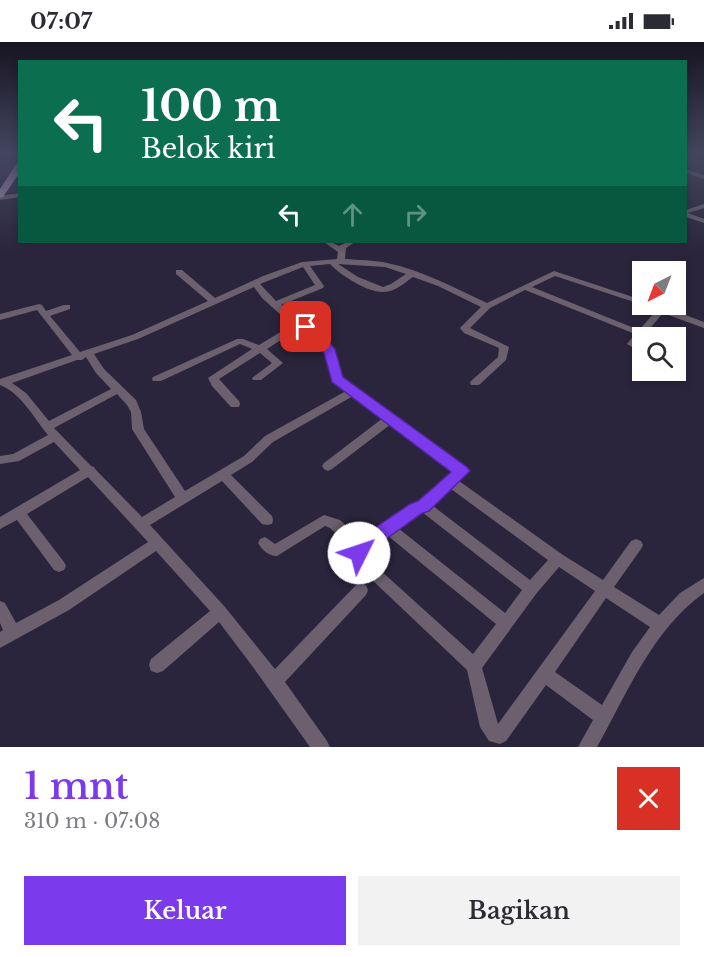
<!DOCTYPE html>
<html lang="id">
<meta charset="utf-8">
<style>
:root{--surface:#fff;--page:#f2f2f3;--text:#2b2b33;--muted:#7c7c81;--accent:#7c3aed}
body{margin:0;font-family:"Libre Baskerville",serif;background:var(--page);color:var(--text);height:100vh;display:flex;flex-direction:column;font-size:22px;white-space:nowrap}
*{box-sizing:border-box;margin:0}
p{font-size:20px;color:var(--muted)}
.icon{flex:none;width:33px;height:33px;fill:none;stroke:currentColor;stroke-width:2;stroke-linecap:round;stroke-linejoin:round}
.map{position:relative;height:705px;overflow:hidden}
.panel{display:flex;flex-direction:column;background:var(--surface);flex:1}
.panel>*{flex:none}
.guide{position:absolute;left:18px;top:18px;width:669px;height:183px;border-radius:0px;box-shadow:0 3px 9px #0003;background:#0b6e4f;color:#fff;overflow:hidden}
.needle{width:39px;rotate:222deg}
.buttons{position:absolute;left:632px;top:219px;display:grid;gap:12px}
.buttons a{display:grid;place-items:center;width:54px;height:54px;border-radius:0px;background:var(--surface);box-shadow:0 3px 9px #0003;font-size:30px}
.pin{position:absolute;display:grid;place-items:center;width:51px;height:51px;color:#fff;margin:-26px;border-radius:12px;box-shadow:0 3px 9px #0006}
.me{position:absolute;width:66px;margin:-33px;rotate:49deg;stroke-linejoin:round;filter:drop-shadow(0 0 4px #0008)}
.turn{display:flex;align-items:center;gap:21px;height:126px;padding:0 24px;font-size:27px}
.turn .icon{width:78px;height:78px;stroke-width:2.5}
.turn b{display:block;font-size:42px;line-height:51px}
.lanes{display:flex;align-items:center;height:57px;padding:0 24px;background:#0003;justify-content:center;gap:30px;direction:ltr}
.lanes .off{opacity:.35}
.round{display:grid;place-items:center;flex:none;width:63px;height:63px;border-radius:0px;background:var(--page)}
.head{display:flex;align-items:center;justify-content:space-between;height:102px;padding:0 24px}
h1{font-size:36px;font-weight:600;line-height:45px;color:var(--accent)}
.action{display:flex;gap:12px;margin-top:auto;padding:12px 24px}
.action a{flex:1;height:69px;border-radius:0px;background:var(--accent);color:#fff;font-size:24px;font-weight:600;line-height:69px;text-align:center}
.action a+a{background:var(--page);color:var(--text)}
.status{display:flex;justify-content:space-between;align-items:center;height:42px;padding:0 30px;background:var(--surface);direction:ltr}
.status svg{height:16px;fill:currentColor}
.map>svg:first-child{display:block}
</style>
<div class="status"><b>07:07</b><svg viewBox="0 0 49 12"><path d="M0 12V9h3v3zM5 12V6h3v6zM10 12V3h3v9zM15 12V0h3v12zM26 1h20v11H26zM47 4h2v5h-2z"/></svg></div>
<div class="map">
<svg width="704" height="705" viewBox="0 0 704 705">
<rect width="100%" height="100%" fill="#2a253c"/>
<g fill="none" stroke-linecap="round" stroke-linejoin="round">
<!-- minor -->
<g fill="#6c606e" fill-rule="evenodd">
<polygon points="686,127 704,133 704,137 686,131"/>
<polygon points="20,151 20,155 0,158 0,154"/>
<polygon points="704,162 704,166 688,171 704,177 704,181 686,175 686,168"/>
<path d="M324,200H331L339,204L347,200H355L346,206L345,217C359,218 374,218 387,221C421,228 455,246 487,261L554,229L642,258V262H656L704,280V286L663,271L635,304L632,305L627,302L635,292L525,248L490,266L470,286L509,305L506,318L479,343H471L470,341L471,339L498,315L499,306L464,291L460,286L481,265L438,244L413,235C404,241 395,250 384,250C368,251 340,233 330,222L310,224L324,244L323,246L281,263L300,279L319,290L335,310L342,335L466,426L468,429L459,439L563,513L603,538L631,499L636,497L641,499L643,503L641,507L614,545L659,573L680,551L704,536V551C652,588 627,652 597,705H578L593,678L546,643L506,699L500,702L489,699L480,685L467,628L370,536L354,515L353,508L330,486L325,484L277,514C269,514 262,508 258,501L260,497L265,495L275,502L324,473L340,478L361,498L411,463L420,460L454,429L391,382L332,427L328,429L324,427L322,424L324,421L383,376L353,354L273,400L252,420L231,433L272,474L273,478L272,482L267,483L262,482L222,439L150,483L225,565L275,627L356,543L361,541L366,543L368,548L366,553L285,640L327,699L330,705H310L253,625L219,580L163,629L157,631L151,629L149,623L151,617L210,569L156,509L69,568L0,606V590L3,588L0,581V559L5,561L16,581L59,558L148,500L88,435L27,472L64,520L66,524L64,528L59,530L54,528L17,478L0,487V475L80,428L54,400L19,419L0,422V414L13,412L48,393C34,376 21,351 0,343V337L72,313L37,268L0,278V272L39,262L42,263L46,269L64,263H70V267L50,274L80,310L132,293L208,259L176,232V228H182L215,256L263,234L302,220L337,217L338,210ZM338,222L385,225L406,232L391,242L383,245L358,235ZM303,225L315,243L276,259L260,242ZM555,234L643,263L656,269L639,288L532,245ZM254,245L262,256L292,283L259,303L243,297H237L153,335L152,337L153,339H161L240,302L252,307L208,336L212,344L231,365H239L240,362L239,359L219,337L260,311L272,321L252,336L253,338H261L283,321L267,307L299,286L313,294L325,310L332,337L346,349L265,394L244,414L185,449L144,387L141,370L136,358L104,327L94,312L138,297ZM86,315L96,331L111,347L49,379L26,351L12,341L77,318H82ZM117,352L127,363L131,370L132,387L175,455L142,475L96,428L94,425L91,424L54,386ZM451,447L548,518L530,538L433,464ZM422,470L522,548L505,571L398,486ZM388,494L496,582L473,612L380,528L366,510ZM559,525L595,549L498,682L482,626L536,552ZM606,556L650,585L632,610L602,663L555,630Z"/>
</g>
<!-- major -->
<polygon fill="#ae95b2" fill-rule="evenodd" points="17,121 20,121 20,130 3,155 0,156 0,147"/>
</g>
<!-- sky -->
<linearGradient id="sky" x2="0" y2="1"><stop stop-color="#171421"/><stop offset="0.53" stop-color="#444661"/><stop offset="1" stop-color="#444661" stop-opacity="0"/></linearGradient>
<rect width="704" height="212" fill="url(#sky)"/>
<!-- route -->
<polygon fill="#7c3aed" stroke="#51269a" stroke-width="1.5" points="306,281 320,290 335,307 343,335 467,425 470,429 429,469 421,472 368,510 365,516 359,518 352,516 350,511 354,500 410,462 418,459 451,430 332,340 324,311 300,285"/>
</svg>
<div class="buttons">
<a><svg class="needle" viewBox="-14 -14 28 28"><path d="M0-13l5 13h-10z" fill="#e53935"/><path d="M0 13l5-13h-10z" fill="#7c7c81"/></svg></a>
<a><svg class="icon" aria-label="search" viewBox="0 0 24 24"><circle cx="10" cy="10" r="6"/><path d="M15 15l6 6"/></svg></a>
</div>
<div class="pin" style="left:306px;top:285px;background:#d93025"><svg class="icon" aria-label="arrive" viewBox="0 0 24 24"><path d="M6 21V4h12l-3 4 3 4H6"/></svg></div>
<svg class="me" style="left:359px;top:511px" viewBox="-20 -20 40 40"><circle r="19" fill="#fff"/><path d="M0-13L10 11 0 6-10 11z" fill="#7c3aed"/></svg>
<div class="guide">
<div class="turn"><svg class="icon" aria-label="left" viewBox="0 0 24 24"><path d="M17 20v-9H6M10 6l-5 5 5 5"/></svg><div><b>100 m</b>Belok kiri</div></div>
<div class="lanes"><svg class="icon" aria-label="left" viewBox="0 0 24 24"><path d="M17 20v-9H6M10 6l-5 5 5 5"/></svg><svg class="icon off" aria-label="ahead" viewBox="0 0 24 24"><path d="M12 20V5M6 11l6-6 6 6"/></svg><svg class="icon off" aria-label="right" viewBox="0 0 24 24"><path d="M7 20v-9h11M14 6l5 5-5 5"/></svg></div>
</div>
</div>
<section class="panel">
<div class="head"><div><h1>1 mnt</h1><p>310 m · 07:08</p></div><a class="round" style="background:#d93025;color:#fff"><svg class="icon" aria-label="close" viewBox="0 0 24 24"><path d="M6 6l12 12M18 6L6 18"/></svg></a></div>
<div class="action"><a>Keluar</a><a>Bagikan</a></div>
</section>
